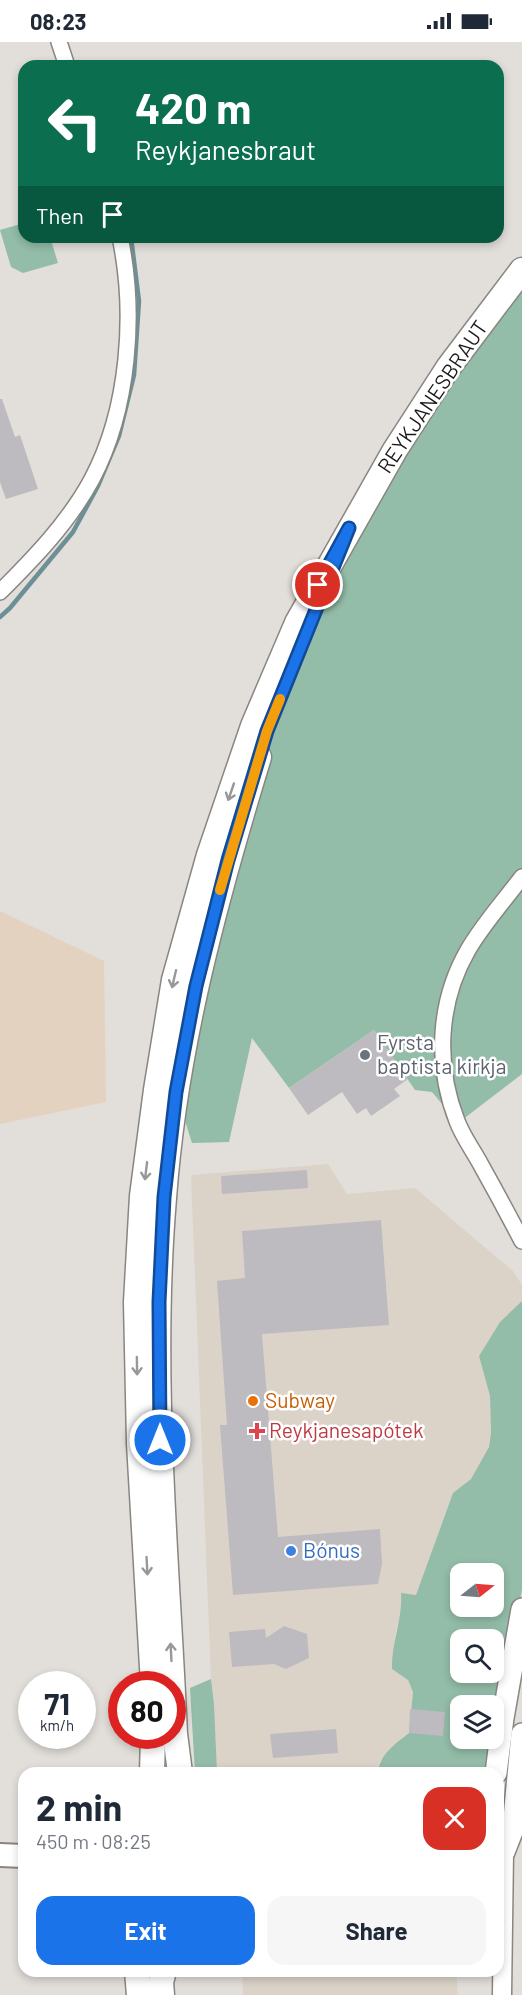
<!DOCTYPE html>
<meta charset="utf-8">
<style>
:root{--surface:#fff;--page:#f6f6f7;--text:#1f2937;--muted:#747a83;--accent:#1a73e8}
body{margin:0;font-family:Barlow,sans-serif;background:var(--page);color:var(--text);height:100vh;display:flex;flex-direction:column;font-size:22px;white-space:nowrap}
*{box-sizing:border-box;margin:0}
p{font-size:20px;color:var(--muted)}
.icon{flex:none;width:33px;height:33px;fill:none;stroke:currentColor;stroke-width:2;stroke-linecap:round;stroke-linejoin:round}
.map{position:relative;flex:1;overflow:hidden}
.details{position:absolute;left:18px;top:1725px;width:486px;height:210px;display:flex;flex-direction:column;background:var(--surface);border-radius:18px;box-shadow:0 3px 9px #0003}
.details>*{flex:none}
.guide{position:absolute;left:18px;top:18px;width:486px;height:183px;border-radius:18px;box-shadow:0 3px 9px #0003;background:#0b6e4f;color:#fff;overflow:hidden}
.needle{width:39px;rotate:73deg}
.tools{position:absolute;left:450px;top:1521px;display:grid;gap:12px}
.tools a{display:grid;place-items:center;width:54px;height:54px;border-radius:12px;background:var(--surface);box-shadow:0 3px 9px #0003;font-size:30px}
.speed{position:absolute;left:18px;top:1629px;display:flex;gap:12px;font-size:30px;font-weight:700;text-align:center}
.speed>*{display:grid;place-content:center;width:78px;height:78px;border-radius:50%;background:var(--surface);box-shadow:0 3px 9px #0003;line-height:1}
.speed small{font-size:15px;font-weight:400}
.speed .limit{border:9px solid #d22;background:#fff;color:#111}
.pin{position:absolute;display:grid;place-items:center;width:51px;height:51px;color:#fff;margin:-26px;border:3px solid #fff;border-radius:50%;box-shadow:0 2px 6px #0007}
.me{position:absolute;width:66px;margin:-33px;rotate:0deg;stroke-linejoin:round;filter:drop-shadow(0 0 4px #0008)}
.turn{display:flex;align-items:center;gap:21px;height:126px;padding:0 18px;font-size:27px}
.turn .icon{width:78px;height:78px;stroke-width:2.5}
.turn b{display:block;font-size:42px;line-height:51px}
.then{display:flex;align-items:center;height:57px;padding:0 18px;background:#0003;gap:12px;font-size:22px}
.round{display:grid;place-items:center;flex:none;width:63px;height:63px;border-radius:18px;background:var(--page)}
.headline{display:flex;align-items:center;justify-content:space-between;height:102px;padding:0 18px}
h1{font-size:36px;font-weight:700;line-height:45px}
.primary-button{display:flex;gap:12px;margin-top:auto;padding:12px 18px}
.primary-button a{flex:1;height:69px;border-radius:18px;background:var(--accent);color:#fff;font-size:24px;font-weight:700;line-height:69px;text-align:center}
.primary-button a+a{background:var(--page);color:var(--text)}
.status{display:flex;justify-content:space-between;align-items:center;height:42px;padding:0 30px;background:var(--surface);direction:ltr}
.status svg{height:16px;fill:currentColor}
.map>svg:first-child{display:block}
</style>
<div class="status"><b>08:23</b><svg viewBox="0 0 49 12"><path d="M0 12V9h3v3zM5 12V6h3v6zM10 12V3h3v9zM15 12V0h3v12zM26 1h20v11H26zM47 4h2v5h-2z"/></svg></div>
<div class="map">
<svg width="522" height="1953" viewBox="0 0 522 1953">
<rect width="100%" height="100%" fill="#e2deda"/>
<!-- built -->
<g fill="#dbd3c8">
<polygon points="328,1122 347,1152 415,1146 513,1229 522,1243 522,1259 500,1280 479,1314 490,1354 491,1391 489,1405 471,1437 453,1451 416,1554 402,1552 403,1567 396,1588 392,1616 408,1638 413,1650 409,1691 391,1706 379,1721 378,1731 219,1731 217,1729 214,1662 211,1637 191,1133"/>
<polygon points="242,1929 456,1929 458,1953 243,1953"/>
</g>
<!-- industrial -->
<polygon fill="#e4d2c1" points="0,869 104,919 106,1060 0,1082"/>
<!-- green -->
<g fill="#93bda8" fill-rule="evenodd">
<polygon points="24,181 24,195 50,195 58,221 23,231 11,225 0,188"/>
<polygon points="522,231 522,1032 458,1081 432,1050 415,1048 374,988 289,1046 252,996 229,1100 192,1101 176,1050 196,944 269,690 349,487"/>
<path d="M522,1259V1548L487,1731H378C379,1713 395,1702 409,1691L413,1650L408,1638L392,1627C391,1601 403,1577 401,1551L416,1553L453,1451L471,1437L489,1405L491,1391L490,1354L479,1314L500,1280ZM460,1532H494V1564H460ZM460,1598H494V1630H460ZM460,1664H494V1696H460Z"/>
<polygon points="211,1637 214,1662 217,1729 219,1731 195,1731 190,1646"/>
</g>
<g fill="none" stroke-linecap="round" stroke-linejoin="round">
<!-- stream -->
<polyline stroke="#6c9096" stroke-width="4.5" points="0,575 10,566 73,490 98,444 119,394 134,333 139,259 131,195"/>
</g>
<!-- building -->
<g fill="#bdbbc0">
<polygon points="0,357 2,357 15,395 20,393 38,447 6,457 0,440"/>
<polygon points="374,988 408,1037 394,1047 400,1054 371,1074 366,1066 357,1072 342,1050 308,1073 289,1046"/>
<polygon points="307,1128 308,1146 222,1152 221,1134"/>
<polygon points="381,1178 389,1283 262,1292 278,1495 380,1487 382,1522 378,1542 233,1553 220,1383 227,1383 217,1239 245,1236 242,1189"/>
<polygon points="284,1584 307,1592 309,1616 286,1627 274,1622 232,1625 229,1590 265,1587 266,1596"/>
<polygon points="410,1667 445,1670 443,1694 409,1691"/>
<polygon points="336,1687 338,1711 273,1716 270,1692"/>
</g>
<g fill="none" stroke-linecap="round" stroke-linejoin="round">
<defs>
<g id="minor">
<polyline points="59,0 67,24"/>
<path d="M0,550C34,516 69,480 92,437C129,367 136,271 120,195"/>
<path d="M522,835C504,859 483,882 468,908C438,960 435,1023 457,1079C463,1095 473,1108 481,1123C495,1148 509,1174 522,1199"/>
</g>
<polyline id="tertiary" points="502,1953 504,1810"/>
<g id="secondary">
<polyline points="496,1731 503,1676 522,1567"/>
<polyline points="504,1810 513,1787 522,1692"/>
</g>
<polyline id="primary" points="0,1813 24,1814"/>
<g id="trunk">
<polyline points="153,1642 139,1401 136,1260 142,1154 156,1048 174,938 209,813 253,684 297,581 395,408 448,326 522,228"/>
<polyline points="152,1731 153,1694"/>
<path d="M180,1731L175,1692C167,1514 149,1334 164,1156C175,1005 215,859 259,715"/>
<polyline points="137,1929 139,1953"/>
<polyline points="162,1953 161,1940 164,1929"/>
</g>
</defs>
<!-- minor casing -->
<use href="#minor" stroke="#898681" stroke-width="18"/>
<!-- tertiary casing -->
<use href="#tertiary" stroke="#898681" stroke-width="21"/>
<!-- secondary casing -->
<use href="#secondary" stroke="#898681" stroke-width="24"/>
<!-- primary casing -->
<use href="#primary" stroke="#898681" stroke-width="26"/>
<!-- trunk casing -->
<use href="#trunk" stroke="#898681" stroke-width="27"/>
<!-- minor -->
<use href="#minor" stroke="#fff" stroke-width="15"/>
<!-- tertiary -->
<use href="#tertiary" stroke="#fff" stroke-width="18"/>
<!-- secondary -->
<use href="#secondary" stroke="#fff" stroke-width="21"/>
<!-- primary -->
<use href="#primary" stroke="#fff" stroke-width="22"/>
<!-- trunk -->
<use href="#trunk" stroke="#fff" stroke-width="24"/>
</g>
<!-- one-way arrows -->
<defs><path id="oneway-shaft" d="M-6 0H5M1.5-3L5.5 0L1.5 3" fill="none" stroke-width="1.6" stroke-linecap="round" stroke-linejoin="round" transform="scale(1.5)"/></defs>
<g stroke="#999898">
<use href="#oneway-shaft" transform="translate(231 750) rotate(109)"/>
<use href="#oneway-shaft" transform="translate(174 937) rotate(103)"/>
<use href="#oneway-shaft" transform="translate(146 1129) rotate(97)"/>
<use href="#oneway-shaft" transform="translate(137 1324) rotate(89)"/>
<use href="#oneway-shaft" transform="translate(147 1524) rotate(87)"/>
<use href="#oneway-shaft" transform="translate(171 1610) rotate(-93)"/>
</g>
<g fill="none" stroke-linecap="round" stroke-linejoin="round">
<defs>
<polyline id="route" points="160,1398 159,1260 164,1155 176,1050 196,944 228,818 267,689 349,486 318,543"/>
</defs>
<!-- route casing -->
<use href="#route" stroke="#114b97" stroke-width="15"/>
<!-- route -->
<use href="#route" stroke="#1a73e8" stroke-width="10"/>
<!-- slow -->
<polyline stroke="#f59e0b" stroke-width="10" points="220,848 267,689 280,657"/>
</g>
<!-- markers -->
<circle fill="#6b7280" stroke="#fff" stroke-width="2" cx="365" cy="1013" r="6"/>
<circle fill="#e8710a" stroke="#fff" stroke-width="2" cx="253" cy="1359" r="6"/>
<path fill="#e0444e" stroke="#fff" stroke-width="2" d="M254 1380h6v6h6v6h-6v6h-6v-6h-6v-6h6z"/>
<circle fill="#3f7fe0" stroke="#fff" stroke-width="2" cx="291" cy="1509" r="6"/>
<g text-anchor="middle" stroke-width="5" stroke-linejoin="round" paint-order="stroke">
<!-- street labels -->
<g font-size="21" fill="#1c1a19" stroke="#fff">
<text transform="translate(433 355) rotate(-56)" y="7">REYKJANESBRAUT</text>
</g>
<!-- worship labels -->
<g font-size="21" fill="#5b616d" stroke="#fff" text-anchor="start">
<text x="377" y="1008">Fyrsta<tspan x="377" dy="24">baptista kirkja</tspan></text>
</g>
<!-- food labels -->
<g font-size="21" fill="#c56008" stroke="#fff" text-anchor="start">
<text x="265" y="1366">Subway</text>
</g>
<!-- health labels -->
<g font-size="21" fill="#be3a42" stroke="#fff" text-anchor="start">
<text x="269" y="1396">Reykjanesapótek</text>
</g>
<!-- shop labels -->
<g font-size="21" fill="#366cbe" stroke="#fff" text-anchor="start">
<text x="303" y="1516">Bónus</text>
</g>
</g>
</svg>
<div class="tools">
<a><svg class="needle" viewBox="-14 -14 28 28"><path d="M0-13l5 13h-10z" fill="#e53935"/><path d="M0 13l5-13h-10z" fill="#747a83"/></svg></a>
<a><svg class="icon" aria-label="search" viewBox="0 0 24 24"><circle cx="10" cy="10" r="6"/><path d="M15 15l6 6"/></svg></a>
<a><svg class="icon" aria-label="layers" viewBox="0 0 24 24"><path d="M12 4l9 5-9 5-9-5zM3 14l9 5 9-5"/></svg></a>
</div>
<div class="speed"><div>71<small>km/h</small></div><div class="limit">80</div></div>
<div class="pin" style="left:318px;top:543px;background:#d93025"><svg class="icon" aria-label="arrive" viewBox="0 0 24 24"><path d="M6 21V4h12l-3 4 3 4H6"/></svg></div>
<svg class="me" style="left:160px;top:1398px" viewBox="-20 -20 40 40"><circle r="17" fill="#1a73e8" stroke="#fff" stroke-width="3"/><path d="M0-11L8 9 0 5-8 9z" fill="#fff"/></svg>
<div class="guide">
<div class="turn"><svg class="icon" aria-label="left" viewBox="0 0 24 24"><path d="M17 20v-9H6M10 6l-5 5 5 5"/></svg><div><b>420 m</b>Reykjanesbraut</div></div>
<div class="then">Then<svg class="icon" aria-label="arrive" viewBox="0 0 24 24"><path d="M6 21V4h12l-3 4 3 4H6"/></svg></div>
</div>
<section class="details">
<div class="headline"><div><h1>2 min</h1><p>450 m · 08:25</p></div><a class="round" style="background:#d93025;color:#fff"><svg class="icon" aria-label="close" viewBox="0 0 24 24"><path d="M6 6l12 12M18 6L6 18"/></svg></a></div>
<div class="primary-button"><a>Exit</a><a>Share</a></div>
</section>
</div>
